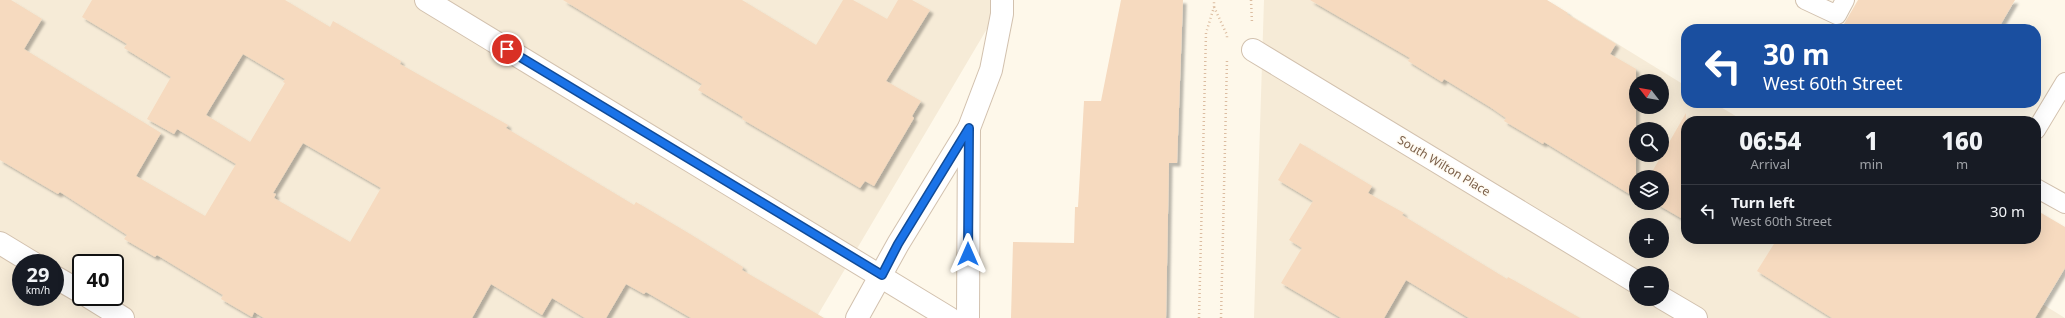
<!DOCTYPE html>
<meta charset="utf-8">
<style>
:root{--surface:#171b24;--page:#242831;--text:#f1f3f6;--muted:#9ea1a6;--line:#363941}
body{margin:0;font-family:"Noto Sans",sans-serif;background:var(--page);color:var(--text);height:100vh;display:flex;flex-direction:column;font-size:15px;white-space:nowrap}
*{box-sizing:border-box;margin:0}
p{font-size:13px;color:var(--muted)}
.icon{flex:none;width:22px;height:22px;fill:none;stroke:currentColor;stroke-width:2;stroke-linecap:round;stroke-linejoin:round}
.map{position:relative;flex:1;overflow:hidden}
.drawer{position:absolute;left:1681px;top:116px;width:360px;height:128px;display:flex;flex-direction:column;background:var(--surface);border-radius:16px;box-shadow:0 4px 16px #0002}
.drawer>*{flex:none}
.hud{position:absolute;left:1681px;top:24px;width:360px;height:84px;border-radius:16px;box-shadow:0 4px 16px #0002;background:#1a4fa0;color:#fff;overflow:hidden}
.needle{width:26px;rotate:301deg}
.tools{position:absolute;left:1629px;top:74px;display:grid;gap:8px}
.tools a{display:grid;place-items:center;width:40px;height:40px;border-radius:50%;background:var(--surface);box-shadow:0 4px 16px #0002;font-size:20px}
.speed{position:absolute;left:12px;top:254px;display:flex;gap:8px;font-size:20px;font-weight:700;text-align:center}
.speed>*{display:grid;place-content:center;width:52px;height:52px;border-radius:50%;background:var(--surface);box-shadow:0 4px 16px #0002;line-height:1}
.speed small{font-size:10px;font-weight:400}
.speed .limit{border:2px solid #111;border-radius:6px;background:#fff;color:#111}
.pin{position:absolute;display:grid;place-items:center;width:34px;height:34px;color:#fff;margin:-17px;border:2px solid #fff;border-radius:50%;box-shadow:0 1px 4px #0007}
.me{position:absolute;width:44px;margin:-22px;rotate:0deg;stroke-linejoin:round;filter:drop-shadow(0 0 3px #0008)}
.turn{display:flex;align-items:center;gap:14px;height:84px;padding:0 16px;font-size:18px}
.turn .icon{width:52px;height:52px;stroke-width:2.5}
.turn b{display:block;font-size:28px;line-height:34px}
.eta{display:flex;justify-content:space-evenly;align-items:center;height:68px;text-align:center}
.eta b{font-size:24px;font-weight:800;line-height:28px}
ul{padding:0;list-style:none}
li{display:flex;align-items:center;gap:12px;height:52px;padding:0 16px;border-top:1px solid var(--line)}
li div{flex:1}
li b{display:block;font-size:15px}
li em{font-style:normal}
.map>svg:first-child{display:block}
</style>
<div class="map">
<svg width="2065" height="318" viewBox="0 0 2065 318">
<defs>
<filter id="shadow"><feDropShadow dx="3.5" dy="3.5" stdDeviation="1" flood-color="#0004"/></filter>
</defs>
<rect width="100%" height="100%" fill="#fef8ea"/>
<!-- residential -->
<g fill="#f6ebd7" fill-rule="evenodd">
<path d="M0,0H1004L816,318H0ZM21,263H55V297H21ZM81,263H115V297H81Z"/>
<path d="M1264,0H1546L1686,86V103H1714L1744,121H1686V239H1936L2065,318H1254ZM1636,81H1662V107H1636ZM1636,129H1662V155H1636ZM1636,177H1662V203H1636ZM1636,225H1662V251H1636ZM1636,273H1662V299H1636Z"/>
</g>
<!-- building -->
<g fill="#f6dabf" fill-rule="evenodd" filter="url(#shadow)">
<path d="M0,0H11L42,19L24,49L161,133L136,176L205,216L236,164L177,129L174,134L147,119L171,77L124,48L127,44L82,17L92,0H285L330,27L333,21L401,61L400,64L508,125L506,128L634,205L636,202L690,234L743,267L742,270L824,318H691L646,292L644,294L626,284L606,318H585L552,298L542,315L491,284L472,318H264L254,312L252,317L221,299L223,295L157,255L155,257L124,239L127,235L60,192L58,194L0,160ZM243,54L285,79L283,82L285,83L250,142L206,115ZM303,143L381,188L350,242L274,198L276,194L273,193Z"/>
<polygon points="563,0 742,0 816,45 843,0 853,0 887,19 898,0 912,0 930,10 886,81 921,101 912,116 914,118 874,186 865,181 860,188 742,119 743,117 698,90 702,84"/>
<polygon points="1121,0 1183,0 1177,163 1169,163 1166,318 1011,318 1013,242 1074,243 1075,207 1078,207 1084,101 1101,101"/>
<polygon points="1310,0 1547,0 1568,13 1567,14 1616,44 1610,54 1636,69 1636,198 1544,142 1543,144 1504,121 1506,118 1490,107 1444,79 1442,82 1408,61 1410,58"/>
<polygon points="1858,0 2015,0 1998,29 1841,29"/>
<polygon points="1686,113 1686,221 1655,203 1662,203 1662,177 1649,177"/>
<polygon points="1300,143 1372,186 1368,193 1404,213 1402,215 1507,279 1508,277 1580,318 1469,318 1406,280 1384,318 1341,318 1281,283 1302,248 1289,240 1313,201 1278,180"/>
<polygon points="2036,210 2065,227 2065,268 2035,318 1832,318 1757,271 1777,239 2036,239"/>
</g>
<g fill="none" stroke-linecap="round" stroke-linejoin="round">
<defs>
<g id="service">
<polyline points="1805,0 1837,15 1845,0"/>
<polyline points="2036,130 2065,82"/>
<polyline points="2036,188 2065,204"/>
</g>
<g id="minor">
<polyline points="426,0 949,318"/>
<polyline points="1253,50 1636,282"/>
<polyline points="0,243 33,263"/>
<polyline points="55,277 81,292"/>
<polyline points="89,297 123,318"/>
<polyline points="1662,298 1696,318"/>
<polyline points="857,318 898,244 969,128"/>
</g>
<polyline id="tertiary" points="968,318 969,128 991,70 1002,14 1002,0"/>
</defs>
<!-- service casing -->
<use href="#service" stroke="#d2c1ae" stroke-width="20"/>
<!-- minor casing -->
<use href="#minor" stroke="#d2c1ae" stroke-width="24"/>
<!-- tertiary casing -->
<use href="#tertiary" stroke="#d2c1ae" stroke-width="24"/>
<!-- path -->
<g stroke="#dcbda1" stroke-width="2.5" stroke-dasharray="1 3" stroke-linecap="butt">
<polyline points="1251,0 1252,23"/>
<polyline points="1214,7 1227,35 1227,39"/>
<polyline points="1199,318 1206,33 1214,7 1214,0"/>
<polyline points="1221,318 1227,60"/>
</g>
<!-- service -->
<use href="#service" stroke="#fff" stroke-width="18"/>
<!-- minor -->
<use href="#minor" stroke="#fff" stroke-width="22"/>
<!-- tertiary -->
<use href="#tertiary" stroke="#fff" stroke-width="22"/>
</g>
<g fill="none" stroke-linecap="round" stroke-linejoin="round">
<defs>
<polyline id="route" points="507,49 882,275 898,244 969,128 968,254"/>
</defs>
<!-- route casing -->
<use href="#route" stroke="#114b97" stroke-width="10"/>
<!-- route -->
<use href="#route" stroke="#1a73e8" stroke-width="7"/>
</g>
<g text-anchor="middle" stroke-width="3" stroke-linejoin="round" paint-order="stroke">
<!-- street labels -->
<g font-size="12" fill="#7c604a" stroke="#fffbf2">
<text transform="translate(1444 166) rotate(31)" y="4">South Wilton Place</text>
</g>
</g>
</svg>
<div class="tools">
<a><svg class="needle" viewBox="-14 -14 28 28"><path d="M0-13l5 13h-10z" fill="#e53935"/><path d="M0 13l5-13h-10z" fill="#9ea1a6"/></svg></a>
<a><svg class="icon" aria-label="search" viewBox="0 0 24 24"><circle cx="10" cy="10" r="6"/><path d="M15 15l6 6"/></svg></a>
<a><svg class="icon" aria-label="layers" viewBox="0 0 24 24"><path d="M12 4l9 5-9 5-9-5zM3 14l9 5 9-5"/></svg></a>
<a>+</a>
<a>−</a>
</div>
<div class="speed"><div>29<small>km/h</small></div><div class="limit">40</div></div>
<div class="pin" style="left:507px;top:49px;background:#d93025"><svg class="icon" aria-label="arrive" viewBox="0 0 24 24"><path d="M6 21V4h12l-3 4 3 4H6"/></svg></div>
<svg class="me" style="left:968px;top:254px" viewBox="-20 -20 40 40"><path d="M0-17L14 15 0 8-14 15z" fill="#1a73e8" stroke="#fff" stroke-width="4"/></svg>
<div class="hud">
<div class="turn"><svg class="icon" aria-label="left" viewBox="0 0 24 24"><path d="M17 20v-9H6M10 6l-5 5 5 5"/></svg><div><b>30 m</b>West 60th Street</div></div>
</div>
<section class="drawer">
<div class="eta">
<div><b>06:54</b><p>Arrival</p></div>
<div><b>1</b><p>min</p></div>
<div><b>160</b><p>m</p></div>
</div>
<ul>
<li><svg class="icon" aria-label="left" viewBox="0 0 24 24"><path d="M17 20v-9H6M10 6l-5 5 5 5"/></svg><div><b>Turn left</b><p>West 60th Street</p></div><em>30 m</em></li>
</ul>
</section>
</div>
